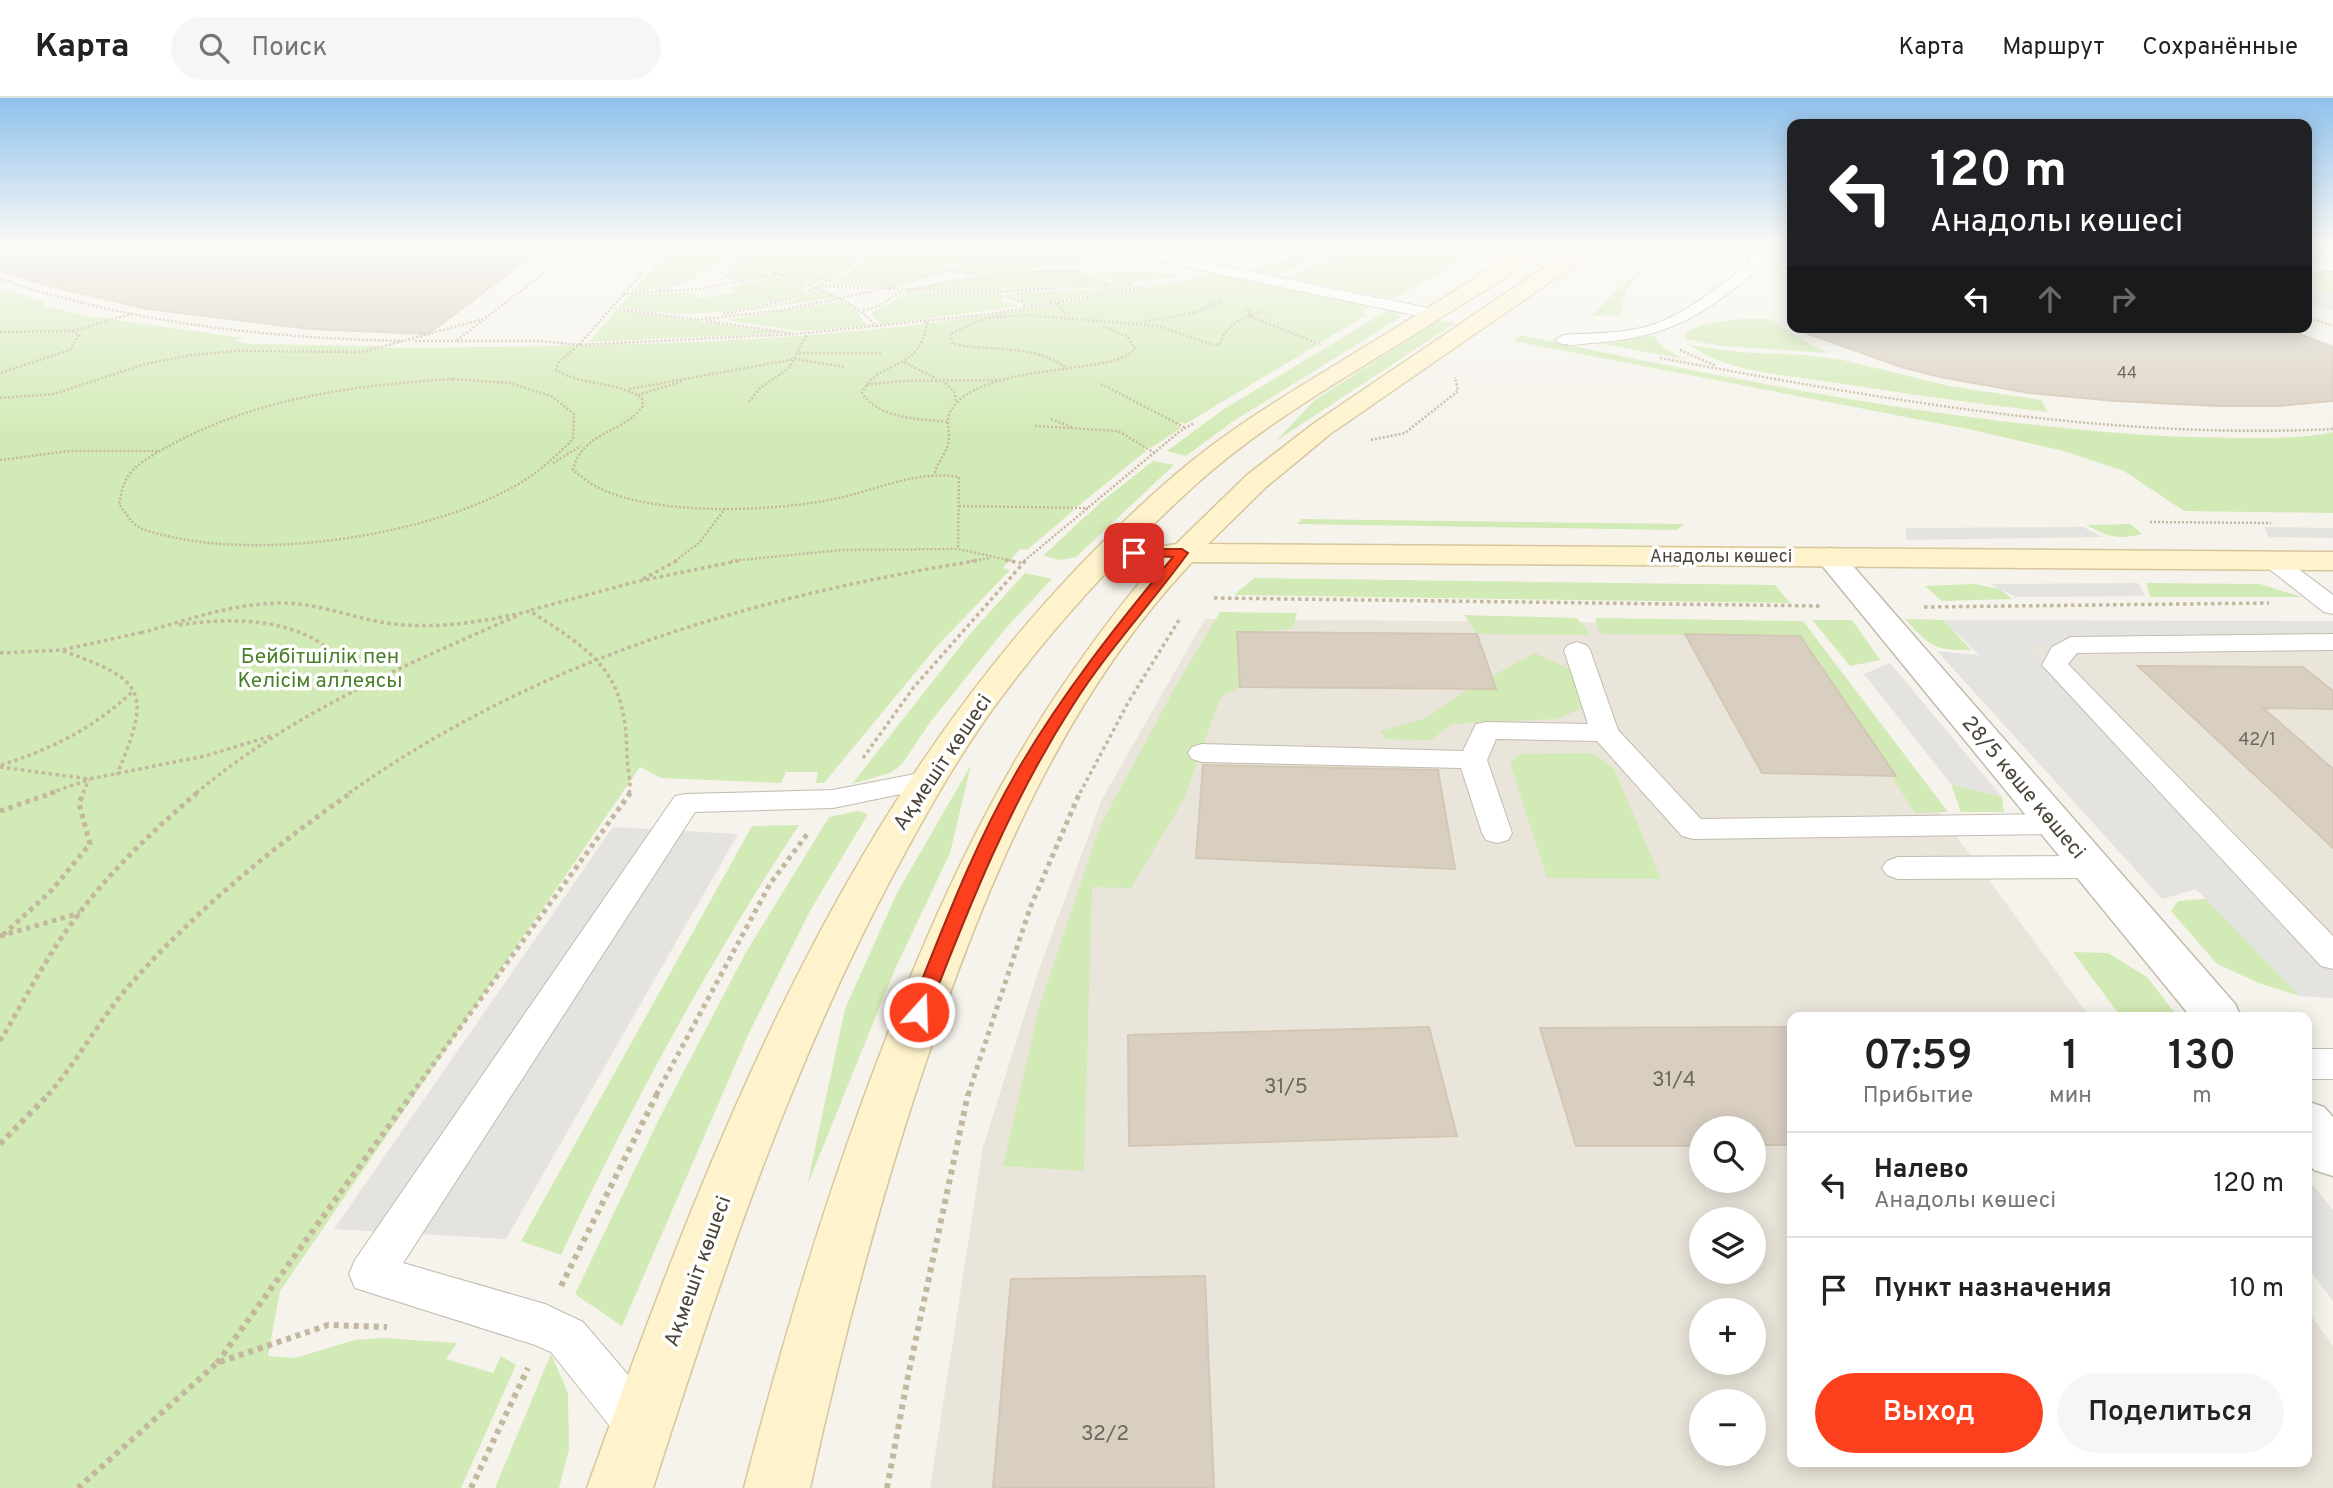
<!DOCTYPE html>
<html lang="ru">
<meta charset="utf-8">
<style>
:root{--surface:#fff;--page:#f6f6f6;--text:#222;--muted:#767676;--line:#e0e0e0;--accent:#fc3f1d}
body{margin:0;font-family:Overpass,sans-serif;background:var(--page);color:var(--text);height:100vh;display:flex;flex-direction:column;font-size:26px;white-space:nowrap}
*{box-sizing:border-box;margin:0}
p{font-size:23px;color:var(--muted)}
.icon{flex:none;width:38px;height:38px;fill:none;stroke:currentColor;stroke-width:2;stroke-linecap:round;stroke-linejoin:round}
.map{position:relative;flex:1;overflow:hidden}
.sheet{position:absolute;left:1787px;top:914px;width:525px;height:455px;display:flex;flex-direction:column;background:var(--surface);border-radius:14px;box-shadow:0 4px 18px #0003}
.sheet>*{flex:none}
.top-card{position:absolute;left:1787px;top:21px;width:525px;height:214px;border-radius:14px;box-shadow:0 4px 18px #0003;background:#202124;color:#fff;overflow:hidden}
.buttons{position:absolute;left:1689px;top:1018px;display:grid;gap:14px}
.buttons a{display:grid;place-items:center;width:77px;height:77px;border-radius:50%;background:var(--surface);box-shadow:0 4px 18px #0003;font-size:35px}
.pin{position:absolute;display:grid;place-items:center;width:60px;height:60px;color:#fff;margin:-30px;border-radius:14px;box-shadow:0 4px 10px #0006}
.me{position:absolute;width:77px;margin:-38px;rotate:20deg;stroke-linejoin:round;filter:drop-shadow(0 0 5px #0008)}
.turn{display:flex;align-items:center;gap:24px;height:147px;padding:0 28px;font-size:32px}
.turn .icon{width:91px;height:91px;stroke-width:2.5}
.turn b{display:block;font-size:49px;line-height:60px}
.lanes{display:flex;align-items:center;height:66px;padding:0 28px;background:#0003;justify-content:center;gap:35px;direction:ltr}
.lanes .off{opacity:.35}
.eta{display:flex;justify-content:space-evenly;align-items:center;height:119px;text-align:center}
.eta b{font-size:42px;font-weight:600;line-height:49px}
.primary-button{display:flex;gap:14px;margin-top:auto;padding:14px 28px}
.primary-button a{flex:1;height:80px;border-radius:42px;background:var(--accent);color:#fff;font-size:28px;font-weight:600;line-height:80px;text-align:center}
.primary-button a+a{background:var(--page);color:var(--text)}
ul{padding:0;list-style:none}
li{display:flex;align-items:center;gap:21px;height:105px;padding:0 28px;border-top:2px solid var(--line)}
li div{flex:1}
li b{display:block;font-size:26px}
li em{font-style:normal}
header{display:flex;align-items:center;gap:42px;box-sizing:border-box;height:98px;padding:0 35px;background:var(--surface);border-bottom:2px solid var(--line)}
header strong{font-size:33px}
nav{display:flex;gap:38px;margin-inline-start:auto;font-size:24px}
.search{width:490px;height:63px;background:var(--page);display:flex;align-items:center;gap:18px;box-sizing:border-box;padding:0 24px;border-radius:38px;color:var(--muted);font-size:26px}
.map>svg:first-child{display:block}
</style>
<header>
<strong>Карта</strong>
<div class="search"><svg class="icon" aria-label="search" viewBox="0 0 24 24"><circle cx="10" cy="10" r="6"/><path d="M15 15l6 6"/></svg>Поиск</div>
<nav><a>Карта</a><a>Маршрут</a><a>Сохранённые</a></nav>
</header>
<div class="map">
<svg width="2333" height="1390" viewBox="0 0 2333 1390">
<rect width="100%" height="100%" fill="#f6f3ec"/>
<!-- residential -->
<g fill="#eae5da" fill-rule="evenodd">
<path d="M1205,521L1799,526L2090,919H1792V1363H2306L2307,1212L2333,1248V1390H930L983,1049L1038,874L1102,701ZM1701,1031H1754V1083H1701ZM1701,1122H1754V1174H1701ZM1701,1213H1754V1265H1701ZM1701,1304H1754V1356H1701Z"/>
<polygon points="2029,548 2333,549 2333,859"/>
</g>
<!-- green -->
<g fill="#d2eab5">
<polygon points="954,147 997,150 932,176 885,189 831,186 858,168 874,148"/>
<polygon points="1062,147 1103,157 1079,165 995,157 1010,148"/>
<polygon points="1249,147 1300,147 1225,168"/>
<polygon points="1328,147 1354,147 1272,177 1256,173 1258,169"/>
<polygon points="1370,147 1477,147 1484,149 1394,201 1284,179"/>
<path d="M1659,147H1677C1651,161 1620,185 1622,217L1591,218L1643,168Z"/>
<path d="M864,148L858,157H847L857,159L829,180L816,182L823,184L818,187C796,182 759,175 746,156L749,153Z"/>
<path d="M733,152L738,157C705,174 669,191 632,194L668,154Z"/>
<polygon points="990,159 1043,165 1051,167 1001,175 953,173"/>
<polygon points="739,160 769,177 747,181 731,178 726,171"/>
<polygon points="1052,171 1089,176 1112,186 990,192 917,191 952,183"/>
<polygon points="2306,172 2333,172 2333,196 2307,185"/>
<polygon points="1139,173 1183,177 1119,186 1096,175"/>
<path d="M1215,176L1373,207L1361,214L1367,216L1320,245L1314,242L1311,244L1317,247L1185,326L1181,324L1177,327L1181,330L1151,350L1148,348L1144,351L1146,353L1078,408L1067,410L1075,411L1027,452L1020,451L1003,470L1010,472L938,547L824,685H816L818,674H786L781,685L661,680L640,669L280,1193L268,1258L295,1260L355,1242L383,1240L457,1245L446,1261L493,1275L501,1258L516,1267L461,1390H0V191L47,204L42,207L90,219L112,221L107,223L116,222L243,240L233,243L250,246L380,248L377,250C520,249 666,248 811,237C947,227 1081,204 1215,176Z"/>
<path d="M775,179L803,187L806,191C794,199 779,202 765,205C710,219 675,218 619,209L630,197L693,194L698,200L735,195L730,189Z"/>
<polygon points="1159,184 1030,208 1011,197 1012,195 1101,191"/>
<polygon points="814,193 823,193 837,199 740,214 784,205"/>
<path d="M905,194L1001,195L1004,200L1001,204L1020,208L880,227L871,214C883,210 895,203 905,194Z"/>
<polygon points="842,203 856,212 867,228 797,233 726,222"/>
<polygon points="616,212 783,235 589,244"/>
<polygon points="1388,212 1397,214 1401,219 1232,324 1186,358 1167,353 1224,311"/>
<polygon points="1741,221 1771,221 1804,243 1829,255 1722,248 1685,241 1686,234 1704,226"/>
<polygon points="1439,222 1455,225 1276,343 1315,302"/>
<path d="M1521,237C1715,278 1909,317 2106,334C2148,338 2190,339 2233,340C2266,340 2300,341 2333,334V415L2184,413L2124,373L2064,353L1968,331L1514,243Z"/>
<polygon points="1653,237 1662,249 1684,261 1603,246"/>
<path d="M1690,247L1738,254L1804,257L1843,262L1949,288L2041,302L2048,314C1973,305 1899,295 1824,283C1781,276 1726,274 1690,247Z"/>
<polygon points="1153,363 1174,367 1076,459 1060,462 1043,458 1101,404"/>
<polygon points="1302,421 1685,426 1676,432 1297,426"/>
<path d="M2130,426L2142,436C2120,442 2106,439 2087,427Z"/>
<polygon points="1025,475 1052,481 1006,530 931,623 902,666 890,675 852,686 970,536"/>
<polygon points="1254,480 1775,487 1790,505 1234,497"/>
<polygon points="2146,485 2260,486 2302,499 2150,499"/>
<polygon points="1974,486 2000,491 2012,501 1942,503 1925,488"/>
<polygon points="1220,514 1297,515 1292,531 1237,535 1240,589 1221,599 1184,701 1131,790 1092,789 1084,1073 1003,1068 1039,910 1100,728 1177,586"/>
<polygon points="1464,517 1577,520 1590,537 1477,536"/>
<polygon points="1595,520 1803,523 1948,714 1915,715 1800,538 1600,536"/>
<path d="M1905,521L1944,522L1971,552C1933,553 1929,547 1905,521Z"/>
<polygon points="1812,522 1852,522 1880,562 1850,568"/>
<polygon points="1535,555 1582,577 1584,610 1556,621 1452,626 1431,642 1385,641 1380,633 1426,620 1468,591"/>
<polygon points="1592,655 1614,671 1661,781 1547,780 1510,665 1519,656"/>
<polygon points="971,667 950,755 895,871 807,1088 845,911 897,795"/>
<polygon points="1951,686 2002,699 2004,714 1961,714"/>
<polygon points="858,713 868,716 810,813 749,935 622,1228 575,1196 659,1021 745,856 829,719"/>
<path d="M799,727C709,864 631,1008 561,1157L521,1143L752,728Z"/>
<polygon points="2206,801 2300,898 2259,885 2217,866 2171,813 2178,803"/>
<polygon points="2073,854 2108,855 2147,879 2178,919 2121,919"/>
<polygon points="551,1256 568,1295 569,1351 559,1390 495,1390"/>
</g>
<!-- parking -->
<g fill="#e5e3e0">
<polygon points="2307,185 2333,196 2333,213 2314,207 2307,208"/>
<polygon points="2083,429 2103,439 1906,442 1906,430"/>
<polygon points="2264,429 2333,430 2333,440 2269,439"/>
<polygon points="2138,485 2145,498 2016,499 1990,486"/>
<polygon points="1944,522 2333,523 2333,549 2029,548 2333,856 2333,900 2300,898 2196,791 2162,801 1937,553 1979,557"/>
<polygon points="1890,565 2002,699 1951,686 1864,576"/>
<polygon points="613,729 738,736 506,1141 334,1131"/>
<polygon points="2307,1080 2333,1112 2333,1203 2307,1168"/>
</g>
<!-- building -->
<g fill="#d8cfc1" stroke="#d3c7b4" stroke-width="2">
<polygon points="0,147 375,147 468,156 487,147 540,147 542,150 428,236 310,231 148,211 57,190 0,173"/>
<polygon points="1807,229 2282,229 2333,249 2333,303 2277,308 2218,308 2116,303 2029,295 1940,279 1901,269 1806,235"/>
<polygon points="1237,534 1477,536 1496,591 1240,589"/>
<polygon points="1685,536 1800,538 1896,678 1762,675"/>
<polygon points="2138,568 2303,569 2333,593 2333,611 2263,610 2333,671 2333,750"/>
<polygon points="1203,667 1438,672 1455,771 1196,760"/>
<polygon points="1429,929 1457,1038 1129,1048 1128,937"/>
<polygon points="1792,929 1792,1047 1754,1047 1754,1031 1701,1031 1701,1048 1576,1048 1540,930"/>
<polygon points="1205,1178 1214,1390 993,1390 1011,1181"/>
</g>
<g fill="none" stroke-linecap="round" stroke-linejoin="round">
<defs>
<g id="lane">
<polygon points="543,147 713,147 707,151 549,151"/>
<polygon points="1093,147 1120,147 1433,211 1441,216 1433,221 1099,151"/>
<path d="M1749,147H1763L1761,169C1703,218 1668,240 1591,245C1580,246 1563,250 1555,242L1563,237C1591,235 1622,236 1649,228C1685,217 1720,188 1749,165Z"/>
<polygon points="2333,165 2333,173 2306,174 2306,166"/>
<polygon points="2272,455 2280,457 2333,497 2333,516 2324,514 2264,467 2261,462 2264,457"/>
<polygon points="2333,536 2333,552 2077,555 2068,566 2333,838 2333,871 2321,868 2042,567 2052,549 2071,539"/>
<polygon points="1577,544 1586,547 1590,552 1618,632 1701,721 2054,716 2065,719 2069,726 2065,733 2054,736 1693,741 1682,738 1597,643 1496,641 1487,662 1512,735 1508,742 1497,745 1486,742 1482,735 1461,670 1202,664 1192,661 1188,655 1192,649 1202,646 1463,653 1476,626 1486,624 1588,626 1564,552 1568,547"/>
<polygon points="925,674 935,677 940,683 935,689 833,710 695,714 403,1165 545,1206 583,1224 658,1312 665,1329 658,1346 641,1353 624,1346 551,1254 535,1247 355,1190 349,1176 355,1162 675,698 686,696 833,692"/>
<polygon points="2091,758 2102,762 2107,769 2102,776 2091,780 1898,781 1887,777 1882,770 1887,763 1898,759"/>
<rect x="2306" y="951" width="27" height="30"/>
</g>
<g id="street">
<polygon points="1830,450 1840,453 2235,906 2241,919 2191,919 1820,465 1815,459 1820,453"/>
<polygon points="2306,1003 2324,1009 2333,1019 2333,1078 2314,1072 2306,1062"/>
</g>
<g id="secondary">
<path d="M1525,147H1545C1519,174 1480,195 1448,215C1362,271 1268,320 1192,390C1122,454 1057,524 1000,601C959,656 925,717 893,777C789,972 720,1181 653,1390H587C722,1015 864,645 1175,377C1229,330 1293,293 1355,255C1412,220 1469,185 1525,147Z"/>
<path d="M1577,147H1597L1560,177L1330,336L1266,389L1208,446L2333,454V472L1192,464C1066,598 991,774 932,946C882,1091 843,1240 810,1390H744C783,1241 827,1094 882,951C933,817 992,687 1075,570C1101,533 1129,495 1160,462L1152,455L1157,449L1176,446L1247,377L1313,326Z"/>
<polygon points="2306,147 2333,149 2333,160 2307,151"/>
</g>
</defs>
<!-- lane casing -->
<use href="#lane" stroke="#c2bbae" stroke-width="2"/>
<!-- street casing -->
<use href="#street" stroke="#c2bbae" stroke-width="3"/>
<!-- secondary casing -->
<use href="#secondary" stroke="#d6c79b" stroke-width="3"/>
<!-- path-far3 -->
<g stroke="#c4b79f" stroke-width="2.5" stroke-dasharray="2 2" stroke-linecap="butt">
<polyline points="501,147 518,149"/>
<polyline points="991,147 1004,148"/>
<polyline points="1029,147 1045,147"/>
<polyline points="781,149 844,147"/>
<polyline points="740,150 783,147"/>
<path d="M743,150L744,161C790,186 840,188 877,229"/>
<polyline points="847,157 861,158"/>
<polyline points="987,157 1077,166"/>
<polyline points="1325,162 1364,147"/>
<polyline points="722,171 724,177 742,182"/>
<polyline points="947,173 980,176"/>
<polyline points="544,175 456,243 540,243 579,247 795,236 992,216 1144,189"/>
<path d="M641,176L579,247L559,264L556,272C582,288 615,283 642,300L643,308C623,336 582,333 573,372C580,377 587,384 595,388C652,419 776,414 839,400C879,391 917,372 959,379L958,451"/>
<path d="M0,181C131,225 265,240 403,243"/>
<polyline points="818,181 830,182"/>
<polyline points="821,188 987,194 1132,186"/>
<polyline points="887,190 962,168 1007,147"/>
<polyline points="660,192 698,178"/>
<path d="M907,193C966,179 1024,171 1084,173"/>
<polyline points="1007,193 1008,199 1022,204 1026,210"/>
<polyline points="623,196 699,191 776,177"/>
<polyline points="1057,205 1067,218"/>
<polyline points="611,210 698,222"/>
<polyline points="1245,210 1250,215 1249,218 1322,247"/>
<polyline points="863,212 880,208 901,193"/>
<path d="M723,216C779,205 833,194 870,147"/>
<polyline points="2306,219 2333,228"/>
<polyline points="697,222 782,212 875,193"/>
<polyline points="706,223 791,235"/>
<path d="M927,224C920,277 879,259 862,295C879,321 920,321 948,324"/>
<polyline points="1145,224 1196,214 1220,204"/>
<polyline points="73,233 131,216"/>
<polyline points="0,234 73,233 79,237 70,252 0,275"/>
<polyline points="415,243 456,243"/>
<polyline points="1680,252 1716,268"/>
<polyline points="799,255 882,255"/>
<path d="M1660,260C1881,301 2108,342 2333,331"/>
<polyline points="904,264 937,281"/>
<path d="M1065,269C1031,245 992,254 953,246L950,236L986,220L1026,217L1159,228L1213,247L1220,246C1226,224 1247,218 1267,213"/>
<path d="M453,281L510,285L551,298L574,316L573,341C555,359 537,376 515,388C423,440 240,467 140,430L133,425L119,406C121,398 122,388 127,380C135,366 155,356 169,348C256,300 355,287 453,281Z"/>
<polyline points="945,285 955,295 956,305"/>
<polyline points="1101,286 1186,330"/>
<polyline points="867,287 900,283 998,282"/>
<polyline points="629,291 795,261 845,269"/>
<polyline points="638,297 683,283"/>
<polyline points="0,300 54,296 145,266 192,257 236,253 363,254 483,221"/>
<polyline points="749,304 760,290 789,270 807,236"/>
<polyline points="1051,321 1072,329"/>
<polyline points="1035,328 1118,333 1155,355"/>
<polyline points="1371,342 1405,335 1458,293 1455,279"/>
<polyline points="0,362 69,353 158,353"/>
<polyline points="553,365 581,348"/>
<path d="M935,375C937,364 946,356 948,346C951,335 945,324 950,314C978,262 1118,279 1135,250L1128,239L1101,227"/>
<polyline points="959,408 1088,410"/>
<polyline points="2150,424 2271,425"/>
<polyline points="675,463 699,445 725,411"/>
<polyline points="731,463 842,452 958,451 1013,463"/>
<polyline points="971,463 991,460"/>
<polyline points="1024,463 1179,334 1194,325"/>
</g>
<!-- path-far2 -->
<g stroke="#c4b79f" stroke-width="3.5" stroke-dasharray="3.5 3.5" stroke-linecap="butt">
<polyline points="1005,462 1021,465"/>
<polyline points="643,481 678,462"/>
<polyline points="1214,500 1821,508"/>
<polyline points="1924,509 2269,505"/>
<polyline points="531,512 635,484 742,462"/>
<path d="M179,527C225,520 287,519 326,549C340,559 348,578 358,592"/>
<path d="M141,535C187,522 234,505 282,505C318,505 352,520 387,525C435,532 483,524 530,513C596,556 626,573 627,658C627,670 632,685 629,695"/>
<path d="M63,553C149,583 150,596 117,677"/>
<polyline points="0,555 62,552 143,534"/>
<polyline points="863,660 914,589 1026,462"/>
<path d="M1,667C52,651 94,630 133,593"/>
<polyline points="0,669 89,681 205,658 271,638"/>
<polyline points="50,695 88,682"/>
<polyline points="83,695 89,681"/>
<path d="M196,695C292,615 405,567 519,517"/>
<path d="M349,695C542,559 752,499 981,462"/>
<polyline points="1080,695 1129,603 1179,522"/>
</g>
<!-- path-far1 -->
<g stroke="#c4b79f" stroke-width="5" stroke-dasharray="4.5 4.5" stroke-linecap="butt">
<polyline points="0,713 55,694"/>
<polyline points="3,837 51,793 90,746 79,705 84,694"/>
<polyline points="0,838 80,815"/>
<path d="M0,943C23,905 43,865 69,829C105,778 151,734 198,694"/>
<path d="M48,997C77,964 98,924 127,890C193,815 270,751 352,694"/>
<polyline points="411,997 631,694"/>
<polyline points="656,997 770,786 808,735"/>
<polyline points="968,997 1030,810 1080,694"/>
</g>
<!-- path -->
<g stroke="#c4b79f" stroke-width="6" stroke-dasharray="5 5" stroke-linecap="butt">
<polyline points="0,1046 49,996"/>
<polyline points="561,1188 657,996"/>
<polyline points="217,1265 412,996"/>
<polyline points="78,1390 217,1265 328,1227 387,1229"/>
<polyline points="471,1390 528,1270"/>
<polyline points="887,1390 908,1278 968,996"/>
</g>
<!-- lane -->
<use href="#lane" fill="#fff" fill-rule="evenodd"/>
<!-- street -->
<use href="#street" fill="#fff" fill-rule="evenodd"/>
<!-- secondary -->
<use href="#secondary" fill="#fff3cd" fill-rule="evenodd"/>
</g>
<!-- sky -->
<linearGradient id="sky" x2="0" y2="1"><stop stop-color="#8fc1ec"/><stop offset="0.43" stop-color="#fbfaf6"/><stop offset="1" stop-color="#fbfaf6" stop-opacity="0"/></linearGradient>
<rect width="2333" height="342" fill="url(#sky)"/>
<!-- route -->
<path fill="#fc3f1d" stroke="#a42913" stroke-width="2" d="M1134,451H1182L1188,455C1151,506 1107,553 1073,607C1010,705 970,806 928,914L926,919L919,921L912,919L909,914C942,833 972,751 1016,675C1061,597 1116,528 1173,459L1129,457V452Z"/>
<g text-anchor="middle" stroke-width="7" stroke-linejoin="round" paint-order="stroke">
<!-- far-number labels -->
<g font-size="16" fill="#6e675b">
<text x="2127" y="280">44</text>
</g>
<!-- far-street labels -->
<g font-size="18" fill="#4b4439" stroke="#fff">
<text x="1721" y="464">Анадолы көшесі</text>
</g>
<!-- number labels -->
<g font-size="18" fill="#6e675b">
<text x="2257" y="647">42/1</text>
</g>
<!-- park labels -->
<g font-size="21" fill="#4a7f2a" stroke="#fff">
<text x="320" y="565">Бейбітшілік пен<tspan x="320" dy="24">Келісім аллеясы</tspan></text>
</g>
<!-- street labels -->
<g font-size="21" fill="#4b4439" stroke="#fff">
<text transform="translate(942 664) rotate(-56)" y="7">Ақмешіт көшесі</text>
<text transform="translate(2024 689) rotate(50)" y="7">28/5 көше көшесі</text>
<text transform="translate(697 1173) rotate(-70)" y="7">Ақмешіт көшесі</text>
</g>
<!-- near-number labels -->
<g font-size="21" fill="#6e675b">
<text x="1674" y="988">31/4</text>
<text x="1286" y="995">31/5</text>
<text x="1105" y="1342">32/2</text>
</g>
</g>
</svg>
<div class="buttons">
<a><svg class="icon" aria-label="search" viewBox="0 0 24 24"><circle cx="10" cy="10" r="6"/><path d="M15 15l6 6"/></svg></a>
<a><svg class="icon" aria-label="layers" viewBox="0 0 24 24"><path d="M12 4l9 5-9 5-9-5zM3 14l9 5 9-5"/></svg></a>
<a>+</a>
<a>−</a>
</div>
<div class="pin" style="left:1134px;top:455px;background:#d93025"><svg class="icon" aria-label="arrive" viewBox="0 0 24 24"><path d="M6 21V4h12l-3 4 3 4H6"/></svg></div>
<svg class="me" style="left:919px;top:914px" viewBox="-20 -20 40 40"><circle r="17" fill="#fc3f1d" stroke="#fff" stroke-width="3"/><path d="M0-11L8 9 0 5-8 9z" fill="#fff"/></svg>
<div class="top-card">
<div class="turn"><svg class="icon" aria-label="left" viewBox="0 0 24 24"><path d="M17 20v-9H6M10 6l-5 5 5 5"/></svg><div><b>120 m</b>Анадолы көшесі</div></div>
<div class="lanes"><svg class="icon" aria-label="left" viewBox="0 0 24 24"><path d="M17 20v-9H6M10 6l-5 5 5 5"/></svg><svg class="icon off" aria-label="ahead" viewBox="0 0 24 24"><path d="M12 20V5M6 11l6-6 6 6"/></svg><svg class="icon off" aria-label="right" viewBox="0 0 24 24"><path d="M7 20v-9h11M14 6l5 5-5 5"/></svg></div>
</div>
<section class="sheet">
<div class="eta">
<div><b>07:59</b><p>Прибытие</p></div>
<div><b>1</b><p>мин</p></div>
<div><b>130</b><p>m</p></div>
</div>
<ul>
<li><svg class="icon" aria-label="left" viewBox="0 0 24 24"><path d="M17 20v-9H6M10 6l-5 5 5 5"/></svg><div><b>Налево</b><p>Анадолы көшесі</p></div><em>120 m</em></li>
<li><svg class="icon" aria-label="arrive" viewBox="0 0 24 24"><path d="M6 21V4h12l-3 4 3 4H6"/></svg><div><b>Пункт назначения</b></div><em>10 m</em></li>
</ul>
<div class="primary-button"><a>Выход</a><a>Поделиться</a></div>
</section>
</div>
